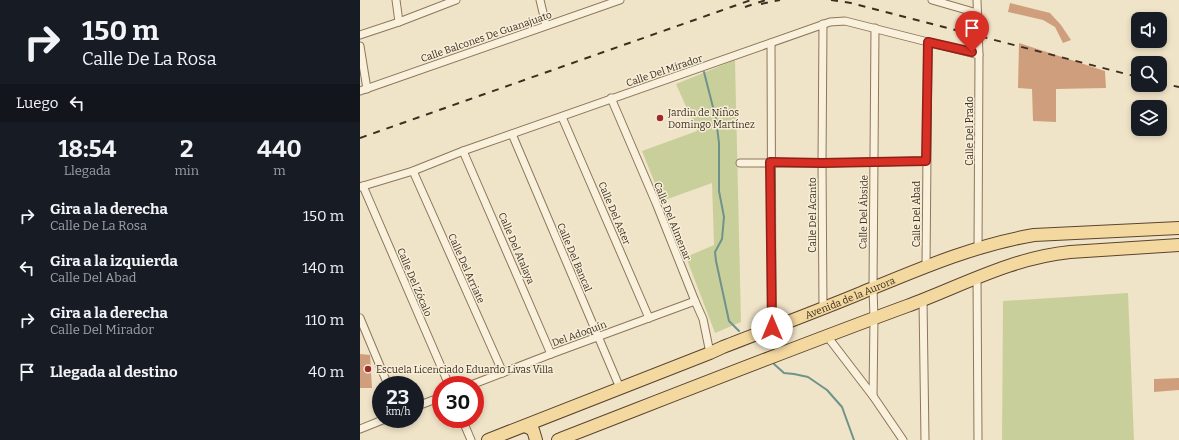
<!DOCTYPE html>
<html lang="es">
<meta charset="utf-8">
<style>
:root{--surface:#171b24;--page:#20242c;--text:#f1f3f6;--muted:#9ea1a6}
body{margin:0;font-family:Bitter,serif;background:var(--page);color:var(--text);height:100vh;display:flex;flex-direction:column;font-size:15px;white-space:nowrap}
*{box-sizing:border-box;margin:0}
p{font-size:13px;color:var(--muted)}
.icon{flex:none;width:22px;height:22px;fill:none;stroke:currentColor;stroke-width:2;stroke-linecap:round;stroke-linejoin:round}
.map{position:relative;flex:1;overflow:hidden}
.details{display:flex;flex-direction:column;background:var(--surface);width:360px}
.details>*{flex:none}
.top-card{background:#171b24;color:var(--text);overflow:hidden}
.tools{position:absolute;left:771px;top:12px;display:grid;gap:8px}
.tools a{display:grid;place-items:center;width:36px;height:36px;border-radius:8px;background:var(--surface);box-shadow:0 2px 6px #0003;font-size:20px}
.speed{position:absolute;left:12px;top:376px;display:flex;gap:8px;font-size:20px;font-weight:700;text-align:center}
.speed>*{display:grid;place-content:center;width:52px;height:52px;border-radius:50%;background:var(--surface);box-shadow:0 2px 6px #0003;line-height:1}
.speed small{font-size:10px;font-weight:400}
.speed .limit{border:6px solid #d22;background:#fff;color:#111}
.pin{position:absolute;display:grid;place-items:center;width:34px;height:34px;color:#fff;margin:-41px -17px;border-radius:50% 50% 50% 0;rotate:-45deg;box-shadow:0 0 4px #0007}
.pin .icon{rotate:45deg}
.me{position:absolute;width:44px;margin:-22px;rotate:0deg;stroke-linejoin:round;filter:drop-shadow(0 0 3px #0008)}
.turn{display:flex;align-items:center;gap:14px;height:84px;padding:0 16px;font-size:18px}
.turn .icon{width:52px;height:52px;stroke-width:2.5}
.turn b{display:block;font-size:28px;line-height:34px}
.then{display:flex;align-items:center;height:38px;padding:0 16px;background:#0003;gap:8px;font-size:15px}
.eta{display:flex;justify-content:space-evenly;align-items:center;height:68px;text-align:center}
.eta b{font-size:24px;font-weight:700;line-height:28px}
ul{padding:0;list-style:none}
li{display:flex;align-items:center;gap:12px;height:52px;padding:0 16px}
li div{flex:1}
li b{display:block;font-size:15px}
li em{font-style:normal}
main{display:flex;flex:1;min-height:0}
.map>svg:first-child{display:block}
</style>
<main>
<section class="details">
<div class="top-card">
<div class="turn"><svg class="icon" aria-label="right" viewBox="0 0 24 24"><path d="M7 20v-9h11M14 6l5 5-5 5"/></svg><div><b>150 m</b>Calle De La Rosa</div></div>
<div class="then">Luego<svg class="icon" aria-label="left" viewBox="0 0 24 24"><path d="M17 20v-9H6M10 6l-5 5 5 5"/></svg></div>
</div>
<div class="eta">
<div><b>18:54</b><p>Llegada</p></div>
<div><b>2</b><p>min</p></div>
<div><b>440</b><p>m</p></div>
</div>
<ul>
<li><svg class="icon" aria-label="right" viewBox="0 0 24 24"><path d="M7 20v-9h11M14 6l5 5-5 5"/></svg><div><b>Gira a la derecha</b><p>Calle De La Rosa</p></div><em>150 m</em></li>
<li><svg class="icon" aria-label="left" viewBox="0 0 24 24"><path d="M17 20v-9H6M10 6l-5 5 5 5"/></svg><div><b>Gira a la izquierda</b><p>Calle Del Abad</p></div><em>140 m</em></li>
<li><svg class="icon" aria-label="right" viewBox="0 0 24 24"><path d="M7 20v-9h11M14 6l5 5-5 5"/></svg><div><b>Gira a la derecha</b><p>Calle Del Mirador</p></div><em>110 m</em></li>
<li><svg class="icon" aria-label="arrive" viewBox="0 0 24 24"><path d="M6 21V4h12l-3 4 3 4H6"/></svg><div><b>Llegada al destino</b></div><em>40 m</em></li>
</ul>
</section>
<div class="map">
<svg width="819" height="440" viewBox="0 0 819 440">
<rect width="100%" height="100%" fill="#f0e4c8"/>
<!-- green -->
<g fill="#c9cf9b">
<polygon points="375,60 381,322 355,333 326,257 354,245 352,183 302,201 282,151 337,131 316,84"/>
<polygon points="768,293 774,440 642,440 643,301"/>
</g>
<g fill="none" stroke-linecap="round" stroke-linejoin="round">
<!-- stream -->
<g stroke="#6f938a" stroke-width="2">
<polyline points="344,72 356,119 359,143 359,191 364,217 362,239 355,252 356,261 369,321 379,331"/>
<polyline points="414,364 424,373 434,374 448,377 467,390 482,407 494,440"/>
</g>
</g>
<!-- building -->
<g fill="#cf9f7d">
<polygon points="650,3 690,13 701,25 711,40 703,43 695,27 683,20 648,12"/>
<polygon points="659,43 745,71 746,88 696,89 696,122 673,121 672,89 658,88"/>
<polygon points="0,354 10,355 12,388 0,388"/>
<polygon points="819,378 819,390 794,392 794,379"/>
</g>
<g fill="none" stroke-linecap="round" stroke-linejoin="round">
<defs>
<g id="minor">
<polyline points="36,0 39,22"/>
<polyline points="180,0 186,25"/>
<polyline points="572,0 617,13"/>
<polyline points="617,0 619,55 618,250"/>
<polyline points="0,35 39,22 96,0"/>
<polyline points="411,43 412,328"/>
<polyline points="0,46 7,89"/>
<polyline points="0,91 260,0"/>
<polyline points="251,98 296,203 335,301 343,319 350,353"/>
<polyline points="202,117 289,318"/>
<polyline points="152,134 260,388"/>
<polyline points="103,151 191,354"/>
<polyline points="380,163 462,163 566,161"/>
<polyline points="53,171 143,373"/>
<polyline points="3,186 89,385"/>
<polyline points="0,187 53,171 103,151 470,22 485,21 619,55"/>
<polyline points="566,267 568,42"/>
<polyline points="617,277 618,440"/>
<polyline points="563,300 565,440"/>
<polyline points="463,309 462,163 463,24"/>
<polyline points="0,318 28,385"/>
<polyline points="467,336 513,396 543,440"/>
<polyline points="111,385 191,354 335,301"/>
<polyline points="513,396 514,318 513,288 515,28"/>
<polyline points="55,407 81,397"/>
<polyline points="102,419 111,440"/>
<polyline points="0,429 25,419"/>
</g>
<g id="primary">
<polyline points="165,426 173,430 176,440"/>
<path id="s1" d="M128,440L350,353L363,347C409,329 455,312 501,293C557,270 614,245 674,235L819,228"/>
<path d="M198,440C314,395 430,349 547,306C601,286 651,258 710,252L819,245"/>
</g>
</defs>
<!-- minor casing -->
<use href="#minor" stroke="#8d765c" stroke-width="9"/>
<!-- primary casing -->
<use href="#primary" stroke="#5b4430" stroke-width="14"/>
<!-- minor -->
<use href="#minor" stroke="#faf1dc" stroke-width="7"/>
<!-- primary -->
<use href="#primary" stroke="#f3d9a0" stroke-width="12"/>
<!-- rail -->
<g stroke="#3d2e20" stroke-width="2" stroke-dasharray="7 7" stroke-linecap="butt">
<polyline points="471,0 491,3 778,77"/>
<polyline points="401,4 420,0"/>
<polyline points="385,7 406,0"/>
<polyline points="800,83 819,87"/>
<polyline points="0,138 391,0"/>
</g>
</g>
<g fill="none" stroke-linecap="round" stroke-linejoin="round">
<defs>
<polyline id="route" points="412,328 410,162 462,163 566,161 568,42 612,52"/>
</defs>
<!-- route casing -->
<use href="#route" stroke="#8d1f18" stroke-width="10"/>
<!-- route -->
<use href="#route" stroke="#d93025" stroke-width="7"/>
</g>
<!-- markers -->
<g fill="#9e2a2b" stroke="#f7eed8" stroke-width="1.5">
<circle cx="300" cy="118" r="4"/>
<circle cx="8" cy="369" r="4"/>
</g>
<g text-anchor="middle" stroke-width="3" stroke-linejoin="round" paint-order="stroke">
<!-- street labels -->
<g font-size="10" fill="#3d2e20" stroke="#f7eed8">
<text transform="translate(126 36) rotate(-19)" y="4">Calle Balcones De Guanajuato</text>
<text transform="translate(304 70) rotate(-19)" y="4">Calle Del Mirador</text>
<text transform="translate(609 131) rotate(-90)" y="4">Calle Del Prado</text>
<text transform="translate(503 212) rotate(-89)" y="4">Calle Del Ábside</text>
<text transform="translate(255 213) rotate(67)" y="4">Calle Del Aster</text>
<text transform="translate(556 214) rotate(-90)" y="4">Calle Del Abad</text>
<text transform="translate(452 215) rotate(-90)" y="4">Calle Del Acanto</text>
<text transform="translate(313 221) rotate(68)" y="4">Calle Del Almenar</text>
<text transform="translate(157 248) rotate(67)" y="4">Calle Del Atalaya</text>
<text transform="translate(215 257) rotate(67)" y="4">Calle Del Bancal</text>
<text transform="translate(107 268) rotate(66)" y="4">Calle Del Arriate</text>
<text transform="translate(55 282) rotate(67)" y="4">Calle Del Zócalo</text>
<text dy="4" stroke="none"><textPath href="#s1" startOffset="389">Avenida de la Aurora</textPath></text>
<text transform="translate(219 333) rotate(-20)" y="4">Del Adoquín</text>
</g>
<!-- poi labels -->
<g font-size="10" fill="#3d2e20" stroke="#f7eed8" text-anchor="start">
<text x="308" y="116">Jardin de Niños<tspan x="308" dy="12">Domingo Martínez</tspan></text>
<text x="16" y="373">Escuela Licenciado Eduardo Livas Villa</text>
</g>
</g>
</svg>
<div class="tools">
<a><svg class="icon" aria-label="sound" viewBox="0 0 24 24"><path d="M4 9h4l5-4v14l-5-4H4zM17 9q2 3 0 6"/></svg></a>
<a><svg class="icon" aria-label="search" viewBox="0 0 24 24"><circle cx="10" cy="10" r="6"/><path d="M15 15l6 6"/></svg></a>
<a><svg class="icon" aria-label="layers" viewBox="0 0 24 24"><path d="M12 4l9 5-9 5-9-5zM3 14l9 5 9-5"/></svg></a>
</div>
<div class="speed"><div>23<small>km/h</small></div><div class="limit">30</div></div>
<div class="pin" style="left:612px;top:52px;background:#d93025"><svg class="icon" aria-label="arrive" viewBox="0 0 24 24"><path d="M6 21V4h12l-3 4 3 4H6"/></svg></div>
<svg class="me" style="left:412px;top:328px" viewBox="-20 -20 40 40"><circle r="19" fill="#fff"/><path d="M0-13L10 11 0 6-10 11z" fill="#d93025"/></svg>
</div>
</main>
